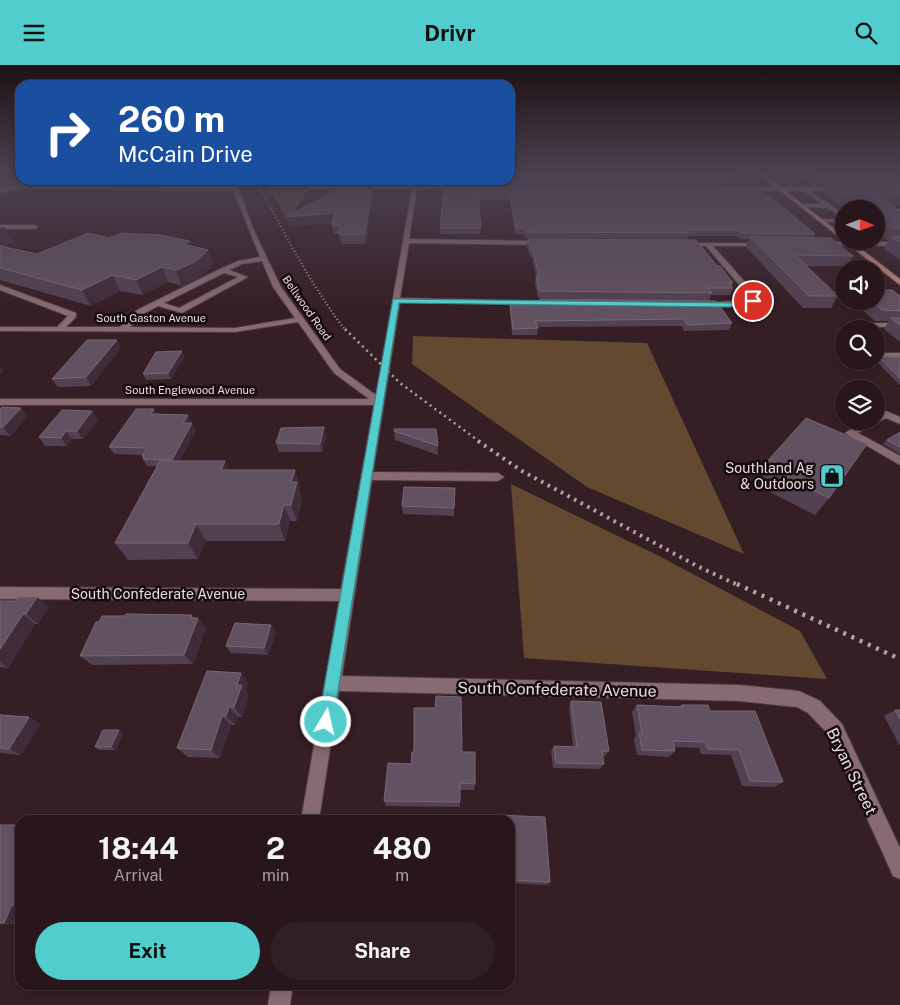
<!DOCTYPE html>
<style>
:root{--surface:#28161c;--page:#301f25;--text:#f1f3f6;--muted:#a59fa3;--line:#44353b;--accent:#52cdce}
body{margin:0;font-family:"Public Sans",sans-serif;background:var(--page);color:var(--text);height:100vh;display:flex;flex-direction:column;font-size:19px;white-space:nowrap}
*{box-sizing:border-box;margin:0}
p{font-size:16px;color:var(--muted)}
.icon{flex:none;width:28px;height:28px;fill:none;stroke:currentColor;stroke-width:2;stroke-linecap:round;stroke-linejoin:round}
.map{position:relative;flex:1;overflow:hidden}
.sheet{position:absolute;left:15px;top:750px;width:500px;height:175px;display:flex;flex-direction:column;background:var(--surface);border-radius:15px;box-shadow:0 2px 8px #0003,0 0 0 1px var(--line)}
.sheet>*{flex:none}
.banner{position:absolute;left:15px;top:15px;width:500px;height:105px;border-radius:15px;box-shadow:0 2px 8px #0003,0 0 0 1px var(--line);background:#1a4fa0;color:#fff;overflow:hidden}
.needle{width:32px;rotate:91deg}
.controls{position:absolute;left:835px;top:135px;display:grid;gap:10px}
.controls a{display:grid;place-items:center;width:50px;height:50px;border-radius:50%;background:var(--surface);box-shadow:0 2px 8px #0003,0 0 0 1px var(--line);font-size:25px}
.pin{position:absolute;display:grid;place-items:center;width:42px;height:42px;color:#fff;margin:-21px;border:2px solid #fff;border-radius:50%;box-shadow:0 1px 5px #0007}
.me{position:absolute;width:55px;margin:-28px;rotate:9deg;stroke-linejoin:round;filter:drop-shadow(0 0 4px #0008)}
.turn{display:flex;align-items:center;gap:18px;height:105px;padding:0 20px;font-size:22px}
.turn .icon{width:65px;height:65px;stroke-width:2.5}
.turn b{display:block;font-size:35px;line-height:42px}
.eta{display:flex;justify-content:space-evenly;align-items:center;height:85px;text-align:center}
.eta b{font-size:30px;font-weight:700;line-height:35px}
.cta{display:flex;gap:10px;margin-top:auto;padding:10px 20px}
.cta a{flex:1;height:58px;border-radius:30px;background:var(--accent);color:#111;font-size:20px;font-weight:700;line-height:58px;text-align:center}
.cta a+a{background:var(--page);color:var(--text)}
header{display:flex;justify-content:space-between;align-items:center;height:65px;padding:0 20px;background:var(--accent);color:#111;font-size:22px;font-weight:700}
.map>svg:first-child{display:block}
</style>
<header><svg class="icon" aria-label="menu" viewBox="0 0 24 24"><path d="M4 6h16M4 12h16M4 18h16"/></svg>Drivr<svg class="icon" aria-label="search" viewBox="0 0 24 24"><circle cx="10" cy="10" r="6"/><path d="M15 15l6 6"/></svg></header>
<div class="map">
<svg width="900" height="940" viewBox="0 0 900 940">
<rect width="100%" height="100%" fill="#361e25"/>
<!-- green -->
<g fill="#624930">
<polygon points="0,110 20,110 20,115 69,115 57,122 6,123 0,126"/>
<polygon points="264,115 331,115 330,117 313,117 288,156"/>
<polygon points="413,271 647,278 744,489 587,422 412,299"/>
<polygon points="511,419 661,492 800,566 827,614 524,593"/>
</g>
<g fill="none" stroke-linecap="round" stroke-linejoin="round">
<defs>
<g id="minor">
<path d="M229,115H235L255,168L281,222L340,304L376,330L412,124H309L307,121L412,120L413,115H419L418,120H460L462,123L417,124L409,174L545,176L548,178L545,180L409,178L400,233L555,236L559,238L555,240L400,237L373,407L498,408L504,412L498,416L372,415L342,611L739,620L799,626L820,636L842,659L900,783V814L893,811L830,671L808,648L797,642L739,636L339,626L319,755H301L339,536L0,534V522L341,524L374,340H0V334H369L334,308L298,257L235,267L0,266V262H57L68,251L0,225V220L76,248V252L66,262H120L137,245L220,204L238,196L260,192L233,125L15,124L0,128V124L15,120L232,121ZM262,196L273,222L295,253L235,263L130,262L143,249L158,241L182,248L248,212L229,205L242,199ZM224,208L238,212L179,243L164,238Z"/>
<polygon points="710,122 843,122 845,125 810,126 844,149 844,154 827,143 800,142 802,139 822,139 803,126 708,125"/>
<polygon points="822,154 844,154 844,158 820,157"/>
<polygon points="0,160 35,160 38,162 35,164 0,164"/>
<polygon points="823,177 900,177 900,181 821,180"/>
<polygon points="681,178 765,178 763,181 713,181 754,227 756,238 746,241 699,242 698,240 702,238 749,235 747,229 706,181 683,181"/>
<polygon points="854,258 900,258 900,262 857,262 853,260"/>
<rect x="876" y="288" width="24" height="6"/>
<polygon points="886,346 900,352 900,359 886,353 858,368 900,391 900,400 845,368 864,356 876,356 876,350"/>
<polygon points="271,920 293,920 290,940 268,940"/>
</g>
<g id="major">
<polygon points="760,110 765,110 844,171 844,176"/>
<polygon points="844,176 851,176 900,214 900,220"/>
</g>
</defs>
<!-- minor casing -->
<use href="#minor" stroke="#4e3b41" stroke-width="2"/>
<!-- major casing -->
<use href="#major" stroke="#4e3b41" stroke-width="2"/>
<!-- minor -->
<use href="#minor" fill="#876a72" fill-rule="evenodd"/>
<!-- major -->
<use href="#major" fill="#c4867f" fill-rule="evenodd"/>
<!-- rail-far3 -->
<path stroke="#b5a3a8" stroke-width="2" stroke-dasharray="1 2.5" stroke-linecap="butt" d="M256,115C284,167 310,219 346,266"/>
<!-- rail-far2 -->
<polyline stroke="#b5a3a8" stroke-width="2.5" stroke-dasharray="2 4" stroke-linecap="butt" points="345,264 400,318 480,377"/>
<!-- rail-far1 -->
<polyline stroke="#b5a3a8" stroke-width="4" stroke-dasharray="2.5 5" stroke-linecap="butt" points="478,376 522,406 697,501 740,521"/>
<!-- rail -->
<polyline stroke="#b5a3a8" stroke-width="4.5" stroke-dasharray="3 6" stroke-linecap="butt" points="737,519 900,594"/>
</g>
<!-- wall -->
<g fill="#524151">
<polygon points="510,110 735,110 728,120 444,119 444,115 510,115"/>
<polygon points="798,110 900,110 900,140 892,140 900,145 900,195 884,184 889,175 886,175 876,168 876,144 844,144 823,128 827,121 813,121"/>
<polygon points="444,121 726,122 724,127 815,169 813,172 853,191 847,201 806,201 838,231 831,243 803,243 746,182 749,174 739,174 736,171 688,171 687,174 525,173 524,169 515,169 510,135 479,135 481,169 440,169"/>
<polygon points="373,128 366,179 341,179 339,169 334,169 332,160 333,158 288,161 286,152"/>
<polygon points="0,162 13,176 4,182 37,189 109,173 190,176 191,181 208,185 213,199 200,212 182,221 168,217 143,230 120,226 91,241 0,215"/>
<polygon points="528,174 717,201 733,218 732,221 733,223 730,230 711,230 709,236 732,258 729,265 684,266 682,261 538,262 537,270 512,270 510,246 510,240 539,240 540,234 695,236 538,233 535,219 536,212 532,192 530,192 527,181"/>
<polygon points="900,231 900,277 884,264 889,256 875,256 852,236 876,236"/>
<polygon points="121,283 91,321 58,322 52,314"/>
<polygon points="184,292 171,314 146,315 143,309"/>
<polygon points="879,292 900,292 900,320 876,296"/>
<polygon points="0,344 28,351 10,371 0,370"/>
<polygon points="157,349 191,357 196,365 179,396 230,405 295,405 300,422 299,424 302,434 297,456 290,456 285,476 206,476 198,494 128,495 115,478 157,401 147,401 143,394 142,391 142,390 114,389 109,382"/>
<polygon points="98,354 83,374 72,374 67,381 45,381 39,372"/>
<polygon points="436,364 438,390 395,375 394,366"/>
<polygon points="900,367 900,389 883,379 887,375"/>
<polygon points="326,371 322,387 279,387 276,378"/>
<polygon points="763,401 829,433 815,450 752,418"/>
<polygon points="455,423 454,451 403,449 402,441"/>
<polygon points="0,536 49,542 38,559 35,559 8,603 0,602"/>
<polygon points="195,553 206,563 193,599 92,600 80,591"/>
<polygon points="271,560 276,568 268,590 231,588 226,581"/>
<polygon points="248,618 246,626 249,630 242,652 238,652 235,660 231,660 220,693 188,692 177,683"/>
<polygon points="571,636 609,686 605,691 603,691 604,699 600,704 553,703 551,686 554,681 573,681 569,642"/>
<polygon points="637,640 679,642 681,640 710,646 783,717 774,722 742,721 731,690 701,689 699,683 674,682 675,686 669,692 637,690 634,674 636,671 632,647"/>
<polygon points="895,645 900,645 900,681 884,651"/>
<polygon points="0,650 29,652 40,659 21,690 0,688"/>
<polygon points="123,668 116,685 99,685 95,682"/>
<polygon points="462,687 475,719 474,725 460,725 460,742 386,741 384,736 411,699"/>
<polygon points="496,750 545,752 550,817 547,820 510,818 510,755 494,755"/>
<rect x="0" y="760" width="20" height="99"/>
</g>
<!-- shaded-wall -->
<g fill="#402c39">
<polygon points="733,110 735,110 728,120 730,115"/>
<polygon points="372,120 373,128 366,179 365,169"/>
<polygon points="335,148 336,157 288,161 286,152"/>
<polygon points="4,162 13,176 0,185 0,164"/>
<polygon points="190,176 195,191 183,179"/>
<polygon points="208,185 213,199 200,212 182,221 176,205"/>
<polygon points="162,202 168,217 143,230 136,215"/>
<polygon points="113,210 120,226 91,241 82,225"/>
<polygon points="117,275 121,283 91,321 86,312"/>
<polygon points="182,286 184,292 171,314 168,308"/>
<polygon points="0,302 3,306 0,309"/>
<polygon points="21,343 28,351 10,371 3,362"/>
<polygon points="154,344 158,351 151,349"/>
<polygon points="92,346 98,354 83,374 77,366"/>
<polygon points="188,350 191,357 187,365 183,358"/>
<polygon points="192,358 196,365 176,402 172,395"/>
<polygon points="324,362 326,371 322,387 320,379"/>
<polygon points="66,366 72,374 67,381 61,373"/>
<polygon points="225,396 233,413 221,405"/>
<polygon points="295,405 300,422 299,424 302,434 297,456 291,440 291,417"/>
<polygon points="284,440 290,456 285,476 279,459"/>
<polygon points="196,459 206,476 198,494 188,478"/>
<polygon points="37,532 49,542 38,559 26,549"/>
<polygon points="23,549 35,559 8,603 0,597 0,584"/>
<polygon points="192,550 197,556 198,553 206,563 193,599 184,590"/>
<polygon points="271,560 276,568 268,590 264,583"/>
<polygon points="241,608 248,618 246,626 249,630 242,652 234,642 237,620"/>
<polygon points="229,642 238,652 235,660 226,651"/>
<polygon points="222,651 231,660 220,693 211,685"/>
<polygon points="29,652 40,659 21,690 9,684"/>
<polygon points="119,665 123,668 116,685 111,682"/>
<polygon points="12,840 20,841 20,859 4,858"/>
</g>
<!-- building -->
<g fill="#625160" stroke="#786774">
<polygon points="510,110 733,110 730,115 510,114"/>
<polygon points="817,110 900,110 900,112 818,111"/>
<polygon points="828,118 900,119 900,130 875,130 900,145 900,164 893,164 876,152 876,144 865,144"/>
<polygon points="347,120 372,120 365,169 339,170 341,160 332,160 335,148 286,152"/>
<polygon points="444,121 726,122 722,127 761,127 771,132 815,169 741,168 738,165 687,165 689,168 526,167 525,163 516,163 510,130 478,130 481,163 440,163"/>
<polygon points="88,168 109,173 122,168 160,170 190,176 183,179 208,185 195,197 176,205 162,202 136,215 113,210 82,225 0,203 0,181 37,189"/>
<polygon points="900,171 900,178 891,172"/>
<polygon points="750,172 831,173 853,191 795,190 838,231 809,231"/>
<polygon points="528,174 696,175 717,201 720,201 733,218 729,218 733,223 708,223 712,228 539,226 536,212 539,212 533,185 531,185"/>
<polygon points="876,225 892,225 900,231 900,246 882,245 872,236 876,236"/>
<polygon points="540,234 716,236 732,258 687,260 684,254 535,256 538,263 513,264 510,240 541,240"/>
<polygon points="891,253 900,253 900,260"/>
<polygon points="87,275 117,275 86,312 52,314"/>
<polygon points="182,286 168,308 143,309 156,287"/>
<polygon points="879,292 900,292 900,313"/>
<polygon points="2,342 21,343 3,362 0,362 0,344"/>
<polygon points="136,344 154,344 151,349 188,350 183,358 192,358 172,395 143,394 144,391 142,391 147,383 109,382"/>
<polygon points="62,345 92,346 77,366 66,366 61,373 39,372"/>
<polygon points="806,353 867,379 829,433 763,401"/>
<polygon points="324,362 320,379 276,378 281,363"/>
<polygon points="394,364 436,364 438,381 394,366"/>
<polygon points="900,367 900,382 887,375"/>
<polygon points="160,396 225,396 221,405 295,405 291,417 297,417 291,440 284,440 279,459 196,459 188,478 115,478"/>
<polygon points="404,422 455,423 454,443 402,441"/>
<polygon points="18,532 37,532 26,549 23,549 0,584 0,536 16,536"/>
<polygon points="126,549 192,550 191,553 198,553 184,590 80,591 96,557 99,557 102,551 125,551"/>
<polygon points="235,558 271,560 264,583 226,581"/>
<polygon points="207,606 241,608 237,620 242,620 234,642 229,642 226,651 222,651 211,685 177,683"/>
<polygon points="436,631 461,632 462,687 475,687 475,719 460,718 460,737 384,736 388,698 411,699 412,687 414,687 414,643 435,643"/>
<polygon points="571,636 601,637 609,686 602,686 604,699 556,698 554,681 577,682"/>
<polygon points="637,640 682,642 681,640 708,640 710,646 755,646 783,717 750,716 739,685 708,684 706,677 673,676 675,686 642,685 639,668 642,668"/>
<polygon points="895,645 900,645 900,654"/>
<polygon points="0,650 29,652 9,684 0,683"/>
<polygon points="103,665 119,665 111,682 95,682"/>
<polygon points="496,750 545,752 550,817 510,815 510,755 496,755"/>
<polygon points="0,760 20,760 20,840 12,840 4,858 0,858"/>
</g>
<!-- sky -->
<linearGradient id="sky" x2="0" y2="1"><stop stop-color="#1e1014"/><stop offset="0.45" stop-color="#4c4151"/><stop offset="1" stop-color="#4c4151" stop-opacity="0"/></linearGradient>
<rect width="900" height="242" fill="url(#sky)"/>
<!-- route -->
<polygon fill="#52cdce" stroke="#358586" points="393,234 729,238 745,237 753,234 757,236 746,241 729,242 399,238 333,657 331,662 326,665 321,662 318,657"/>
<!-- icons -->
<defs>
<symbol id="shop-square" viewBox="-11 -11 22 22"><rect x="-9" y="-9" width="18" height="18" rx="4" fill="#52cdce" stroke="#160c0f"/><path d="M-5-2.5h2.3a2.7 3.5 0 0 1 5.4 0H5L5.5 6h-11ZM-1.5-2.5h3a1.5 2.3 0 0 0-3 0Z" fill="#111"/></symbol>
</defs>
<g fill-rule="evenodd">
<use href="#shop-square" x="818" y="397" width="28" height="28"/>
</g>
<g text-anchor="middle" stroke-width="5" stroke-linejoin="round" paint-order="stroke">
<!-- far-street labels -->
<g font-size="11" fill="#ebdbdf" stroke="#160c0f">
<text transform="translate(307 243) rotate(55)" y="4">Bellwood Road</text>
<text x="151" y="257">South Gaston Avenue</text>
<text x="190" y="329">South Englewood Avenue</text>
</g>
<!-- poi labels -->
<g font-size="14" fill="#ebdbdf" stroke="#160c0f" text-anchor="end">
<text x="814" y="408">Southland Ag<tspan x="814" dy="16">&amp; Outdoors</tspan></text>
</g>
<!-- street labels -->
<g font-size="14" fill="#ebdbdf" stroke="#160c0f">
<text x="158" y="534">South Confederate Avenue</text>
</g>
<!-- near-street labels -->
<g font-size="16" fill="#ebdbdf" stroke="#160c0f">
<text transform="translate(557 624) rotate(1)" y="6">South Confederate Avenue</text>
<text transform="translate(852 706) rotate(64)" y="6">Bryan Street</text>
</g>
</g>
</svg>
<div class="controls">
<a><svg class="needle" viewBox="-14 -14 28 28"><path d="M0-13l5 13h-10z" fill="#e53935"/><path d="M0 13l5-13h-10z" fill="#a59fa3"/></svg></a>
<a><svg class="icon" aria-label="sound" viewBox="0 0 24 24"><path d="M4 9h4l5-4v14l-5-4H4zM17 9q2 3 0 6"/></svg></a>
<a><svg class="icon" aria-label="search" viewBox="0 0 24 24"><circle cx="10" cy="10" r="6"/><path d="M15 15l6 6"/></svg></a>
<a><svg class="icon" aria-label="layers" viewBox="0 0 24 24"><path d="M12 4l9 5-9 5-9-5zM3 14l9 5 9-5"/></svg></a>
</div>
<div class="pin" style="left:753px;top:236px;background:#d93025"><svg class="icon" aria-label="arrive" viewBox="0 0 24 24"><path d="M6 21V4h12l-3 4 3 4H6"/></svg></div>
<svg class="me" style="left:326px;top:657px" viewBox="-20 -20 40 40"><circle r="17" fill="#52cdce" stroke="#fff" stroke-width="3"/><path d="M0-11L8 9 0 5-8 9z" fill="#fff"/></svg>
<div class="banner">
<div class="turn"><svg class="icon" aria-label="right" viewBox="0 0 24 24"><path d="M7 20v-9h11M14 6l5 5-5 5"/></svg><div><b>260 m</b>McCain Drive</div></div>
</div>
<section class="sheet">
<div class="eta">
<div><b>18:44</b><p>Arrival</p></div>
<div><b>2</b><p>min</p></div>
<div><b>480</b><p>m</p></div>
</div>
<div class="cta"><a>Exit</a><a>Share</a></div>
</section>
</div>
